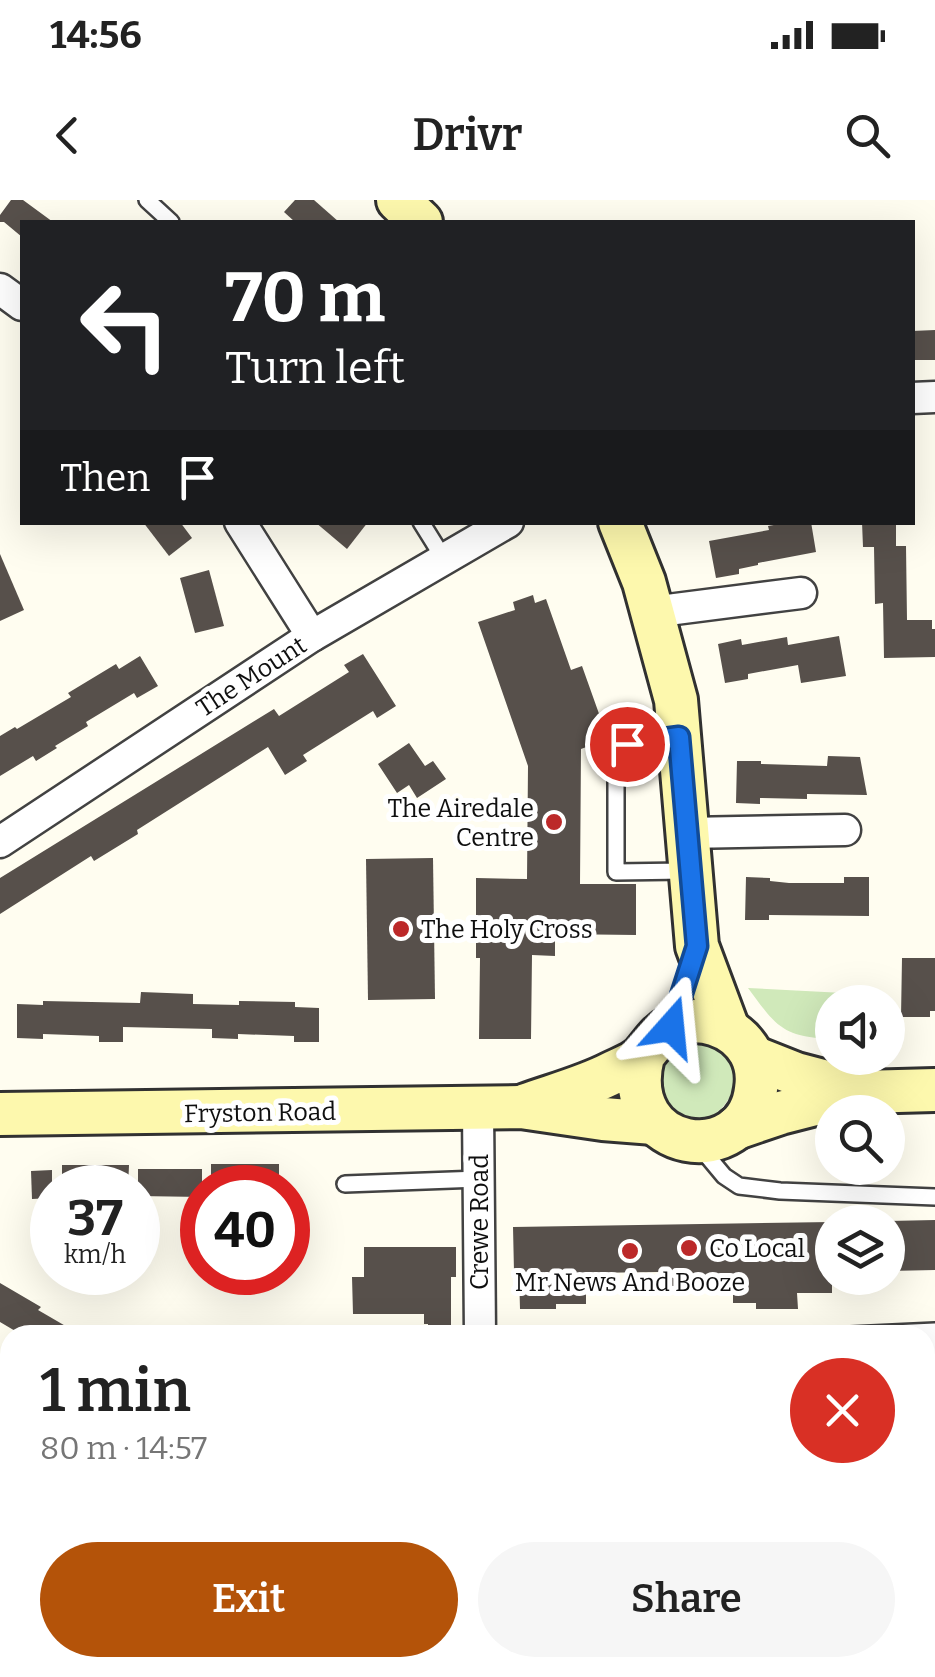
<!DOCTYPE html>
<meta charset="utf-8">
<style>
:root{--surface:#fff;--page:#f6f6f6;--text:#222;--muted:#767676;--accent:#b45309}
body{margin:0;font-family:Bitter,serif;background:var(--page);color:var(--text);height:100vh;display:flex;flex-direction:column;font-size:38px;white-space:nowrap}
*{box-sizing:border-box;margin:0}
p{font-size:32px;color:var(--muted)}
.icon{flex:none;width:55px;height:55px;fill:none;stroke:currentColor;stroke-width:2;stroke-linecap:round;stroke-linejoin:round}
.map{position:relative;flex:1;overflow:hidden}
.panel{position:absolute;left:0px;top:1125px;width:935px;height:352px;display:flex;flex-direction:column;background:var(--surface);border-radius:30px 30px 0 0;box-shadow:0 10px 40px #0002}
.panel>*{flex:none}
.top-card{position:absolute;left:20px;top:20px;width:895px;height:305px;border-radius:0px;box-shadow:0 10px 40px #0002;background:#202124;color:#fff;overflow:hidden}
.tools{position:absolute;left:815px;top:785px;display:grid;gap:20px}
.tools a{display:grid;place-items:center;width:90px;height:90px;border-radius:50%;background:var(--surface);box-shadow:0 10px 40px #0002;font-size:50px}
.speed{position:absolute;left:30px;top:965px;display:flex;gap:20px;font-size:50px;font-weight:700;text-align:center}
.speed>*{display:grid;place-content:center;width:130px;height:130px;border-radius:50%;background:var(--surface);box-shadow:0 10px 40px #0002;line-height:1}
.speed small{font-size:25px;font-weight:400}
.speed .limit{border:15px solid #d22;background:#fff;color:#111}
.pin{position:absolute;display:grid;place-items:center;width:85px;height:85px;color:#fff;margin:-42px;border:5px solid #fff;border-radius:50%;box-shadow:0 2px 10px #0007}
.me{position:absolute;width:110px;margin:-55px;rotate:18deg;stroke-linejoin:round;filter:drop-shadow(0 0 8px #0008)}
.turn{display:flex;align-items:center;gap:35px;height:210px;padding:0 40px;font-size:45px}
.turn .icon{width:130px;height:130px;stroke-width:2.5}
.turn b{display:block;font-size:70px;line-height:85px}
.then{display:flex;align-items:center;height:95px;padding:0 40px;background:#0003;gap:20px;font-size:38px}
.round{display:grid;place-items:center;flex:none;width:105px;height:105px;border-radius:52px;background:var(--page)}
.summary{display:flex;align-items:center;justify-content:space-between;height:170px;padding:0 40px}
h1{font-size:60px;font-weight:600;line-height:75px}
.cta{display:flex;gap:20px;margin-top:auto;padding:20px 40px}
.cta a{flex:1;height:115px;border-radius:60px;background:var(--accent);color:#fff;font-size:40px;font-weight:600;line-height:115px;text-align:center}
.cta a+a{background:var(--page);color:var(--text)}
.status{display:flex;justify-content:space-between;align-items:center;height:70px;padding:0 50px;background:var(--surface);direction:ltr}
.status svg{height:28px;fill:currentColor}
header{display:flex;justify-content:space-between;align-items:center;height:130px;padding:0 40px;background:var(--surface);font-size:45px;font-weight:600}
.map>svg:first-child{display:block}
</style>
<div class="status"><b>14:56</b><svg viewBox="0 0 49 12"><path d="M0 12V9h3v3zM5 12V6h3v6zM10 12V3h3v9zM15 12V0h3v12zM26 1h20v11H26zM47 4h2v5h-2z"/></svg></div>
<header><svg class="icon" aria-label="back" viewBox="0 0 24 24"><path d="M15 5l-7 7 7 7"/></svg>Drivr<svg class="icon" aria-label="search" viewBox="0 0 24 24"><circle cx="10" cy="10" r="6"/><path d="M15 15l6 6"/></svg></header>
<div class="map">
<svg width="935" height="1477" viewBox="0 0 935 1477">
<rect width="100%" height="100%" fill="#fffdf0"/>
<!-- green -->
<g fill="#d0e9ba">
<path d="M748,788L863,794L864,802H832V839C782,837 776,826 748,788Z"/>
<path d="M710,840C718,847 728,853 732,862C747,894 706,938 675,914C667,908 661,898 655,890L666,848L675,841Z"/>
</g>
<!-- building -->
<g fill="#57504b">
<polygon points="11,0 23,0 53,22 22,22 22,37 4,22 0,22 0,15"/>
<polygon points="295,0 314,0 339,22 295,22 284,12"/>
<polygon points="935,130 935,160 912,160 912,131"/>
<polygon points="143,322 180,322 192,338 169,356"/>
<polygon points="315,322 368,322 347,349"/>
<polygon points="791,322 811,322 816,352 758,363 758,365 739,369 739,374 716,378 709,341 769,330 768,326"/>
<polygon points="862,322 896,322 896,346 906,346 907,420 932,420 932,429 935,429 935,457 884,458 883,403 875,404 874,347 863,347"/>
<polygon points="0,354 24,410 0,421"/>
<polygon points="209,370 224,426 195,433 180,378"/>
<polygon points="533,395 535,403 546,399 571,470 582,466 608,539 581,549 580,684 636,684 636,735 555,734 555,756 532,755 531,839 479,839 480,758 476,758 476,678 527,679 528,566 478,422 515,410 513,402"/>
<polygon points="839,436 846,476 801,483 798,465 748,474 748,479 725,483 718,444 741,439 742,445 787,437 788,445"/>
<polygon points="363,454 396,506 377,518 373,511 303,555 307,561 285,575 268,547 137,630 138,634 94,661 91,656 0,714 0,678 274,509 279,516 349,472 344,465"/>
<polygon points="140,456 158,486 137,498 134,493 86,522 88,526 55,546 57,548 36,561 33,556 0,576 0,536 15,527 17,529 71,497 68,493 116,464 119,469"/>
<polygon points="409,543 425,566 433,561 446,579 417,598 409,585 397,593 378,564"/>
<polygon points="828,556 860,557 867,595 807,594 807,599 760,598 760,604 736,603 737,561 761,561 761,564 827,566"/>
<polygon points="433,658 435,799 368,800 366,659"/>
<polygon points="746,677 770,678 770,681 789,683 844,683 844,677 869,677 869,716 769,715 769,720 745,720"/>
<polygon points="902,758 935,758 935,811 930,811 930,817 901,817"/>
<polygon points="141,792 193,794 193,804 239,805 239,801 295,802 295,807 319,808 319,842 294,842 294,836 238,834 238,839 212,838 212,829 123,827 123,842 99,842 99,836 43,834 43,839 17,838 17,804 43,805 43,801 140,803"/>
<rect x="211" y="964" width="68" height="24"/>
<polygon points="62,965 129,965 128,988 62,988"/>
<polygon points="138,969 202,969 202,997 138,996"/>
<polygon points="52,970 52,998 32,999 31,971"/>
<polygon points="935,1020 935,1070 888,1071 888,1021"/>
<polygon points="832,1022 832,1093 797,1093 798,1109 756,1109 756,1103 733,1103 733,1087 659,1088 659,1072 586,1073 586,1104 556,1104 556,1109 520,1109 519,1072 514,1072 513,1027"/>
<polygon points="364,1047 456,1047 456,1077 451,1077 451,1132 428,1132 428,1124 424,1124 424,1114 353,1114 352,1077 364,1077"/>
<polygon points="0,1083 41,1107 38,1110 81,1135 22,1135 0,1122"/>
</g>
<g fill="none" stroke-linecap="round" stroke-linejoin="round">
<defs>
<g id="lane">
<polyline points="147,0 171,22"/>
<polyline points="421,322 444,359"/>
<polyline points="675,538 627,544 616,580 616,672 685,671"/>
<polyline points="699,946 724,976 739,986 780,991 935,997"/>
<polyline points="345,984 479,979"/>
<polyline points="850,1135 935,1131"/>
</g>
<g id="street">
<polyline points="0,89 22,105"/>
<polyline points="912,198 935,197"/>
<polyline points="240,322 312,436"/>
<polyline points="652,412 801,393"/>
<polyline points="687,633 845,630"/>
<polyline points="0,642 312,436 508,322"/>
<polyline points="478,909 480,1135"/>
<polyline points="925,1156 935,1149"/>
<polyline points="0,1193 10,1199"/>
<polyline points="925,1343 935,1336"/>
<polyline points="509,1468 511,1477"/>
<polyline points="722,1477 737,1468"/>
</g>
<g id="secondary">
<polyline points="398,0 421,22"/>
<polyline points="620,322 644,382 676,500 697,746 728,829"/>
<polyline points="753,857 796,874 857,890"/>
<path d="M526,905C554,895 585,887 612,873C622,868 637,863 644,854C653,844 658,834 671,827C699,813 735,826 750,852C756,863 758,876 756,889C747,970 618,955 643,856"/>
<polyline points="0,914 521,907 603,919 654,923"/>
<polyline points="736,928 780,913 862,892 935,890"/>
</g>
</defs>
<!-- lane casing -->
<use href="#lane" stroke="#424242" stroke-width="20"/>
<!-- street casing -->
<use href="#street" stroke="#424242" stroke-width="35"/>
<!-- secondary casing -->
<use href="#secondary" stroke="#313131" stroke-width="48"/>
<!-- lane -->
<use href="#lane" stroke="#fff" stroke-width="15"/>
<!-- street -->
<use href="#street" stroke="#fff" stroke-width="30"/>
<!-- secondary -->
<use href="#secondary" stroke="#fdf8ad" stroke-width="42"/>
</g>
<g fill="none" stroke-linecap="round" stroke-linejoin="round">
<defs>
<polyline id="route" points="627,544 679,537 697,746 671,827"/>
</defs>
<!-- route casing -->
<use href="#route" stroke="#114b97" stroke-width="25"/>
<!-- route -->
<use href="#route" stroke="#1a73e8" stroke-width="18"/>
</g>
<!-- markers -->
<g fill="#bc2929" stroke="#fff" stroke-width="4">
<circle cx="554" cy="622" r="10"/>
<circle cx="401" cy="729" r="10"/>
<circle cx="689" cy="1048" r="10"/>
<circle cx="630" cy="1051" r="10"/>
</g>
<g text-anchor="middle" stroke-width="10" stroke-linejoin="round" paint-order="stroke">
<!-- street labels -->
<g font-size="25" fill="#0f0f0f" stroke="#fff">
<text transform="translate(251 476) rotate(-33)" y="9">The Mount</text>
<text transform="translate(260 912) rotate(-1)" y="9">Fryston Road</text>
<text transform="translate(479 1022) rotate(-90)" y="9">Crewe Road</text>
</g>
<!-- poi labels -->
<g font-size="25" fill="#0f0f0f" stroke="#fff" text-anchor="start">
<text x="534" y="617" text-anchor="end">The Airedale<tspan x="534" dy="29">Centre</tspan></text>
<text x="421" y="738">The Holy Cross</text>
<text x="709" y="1057">Co Local</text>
<text x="630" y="1091" text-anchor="middle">Mr News And Booze</text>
</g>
</g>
</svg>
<div class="tools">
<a><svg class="icon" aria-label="sound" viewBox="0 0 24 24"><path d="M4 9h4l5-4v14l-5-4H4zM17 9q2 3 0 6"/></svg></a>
<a><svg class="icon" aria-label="search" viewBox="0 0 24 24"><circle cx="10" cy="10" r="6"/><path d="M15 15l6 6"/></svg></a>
<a><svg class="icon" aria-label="layers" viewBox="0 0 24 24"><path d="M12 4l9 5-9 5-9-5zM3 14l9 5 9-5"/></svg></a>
</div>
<div class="speed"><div>37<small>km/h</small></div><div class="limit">40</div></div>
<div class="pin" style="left:627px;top:544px;background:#d93025"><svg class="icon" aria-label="arrive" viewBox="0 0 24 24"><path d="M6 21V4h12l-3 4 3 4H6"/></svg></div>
<svg class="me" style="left:671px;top:827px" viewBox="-20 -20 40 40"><path d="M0-17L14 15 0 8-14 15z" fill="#1a73e8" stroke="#fff" stroke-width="4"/></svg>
<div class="top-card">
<div class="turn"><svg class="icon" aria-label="left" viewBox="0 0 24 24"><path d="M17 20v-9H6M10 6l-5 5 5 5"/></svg><div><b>70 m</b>Turn left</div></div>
<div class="then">Then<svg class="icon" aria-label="arrive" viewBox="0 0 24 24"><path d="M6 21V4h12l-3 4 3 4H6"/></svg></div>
</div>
<section class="panel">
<div class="summary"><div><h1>1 min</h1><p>80 m · 14:57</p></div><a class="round" style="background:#d93025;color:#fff"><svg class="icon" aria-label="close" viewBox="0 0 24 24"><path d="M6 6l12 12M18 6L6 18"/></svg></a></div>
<div class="cta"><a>Exit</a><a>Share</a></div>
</section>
</div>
